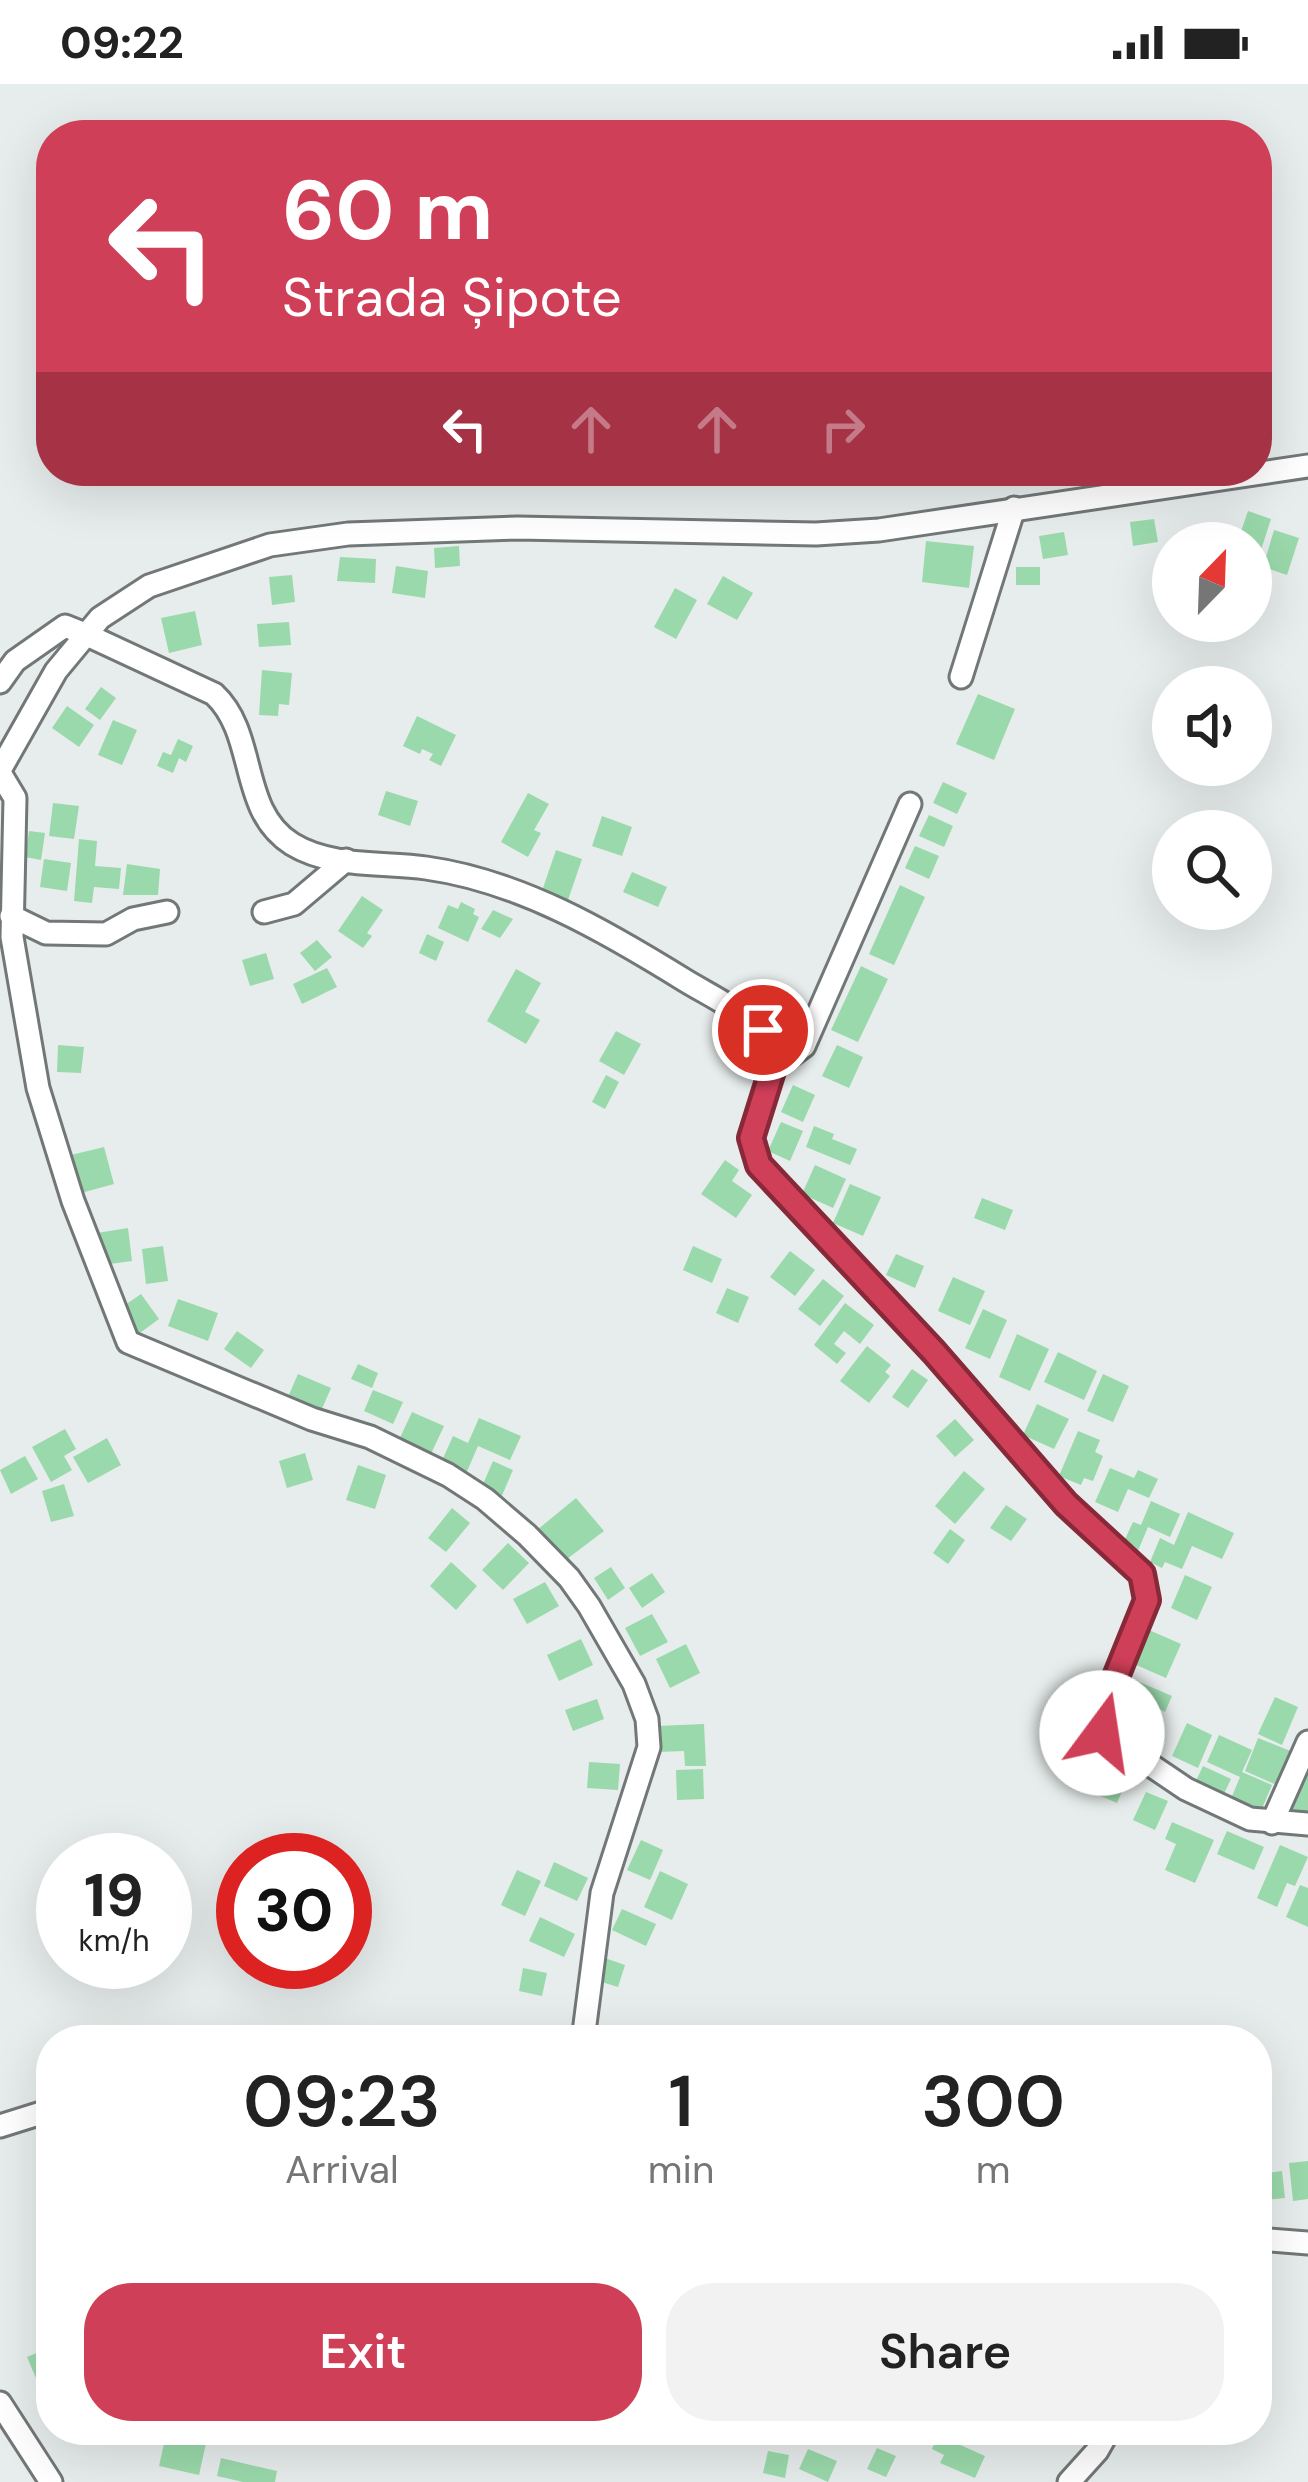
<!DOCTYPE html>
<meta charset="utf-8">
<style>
:root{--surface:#fff;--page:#f2f2f2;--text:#222;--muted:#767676;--accent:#d03f58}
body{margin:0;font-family:"DM Sans",sans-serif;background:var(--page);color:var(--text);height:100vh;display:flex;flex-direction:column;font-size:45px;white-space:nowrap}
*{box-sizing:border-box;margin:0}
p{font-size:39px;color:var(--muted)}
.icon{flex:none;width:66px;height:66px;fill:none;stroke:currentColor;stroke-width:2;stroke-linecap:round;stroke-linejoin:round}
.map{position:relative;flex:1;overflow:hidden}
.sheet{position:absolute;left:36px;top:1941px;width:1236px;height:420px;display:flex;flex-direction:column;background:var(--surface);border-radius:48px;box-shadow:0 12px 48px #0002}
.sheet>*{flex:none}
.guide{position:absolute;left:36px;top:36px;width:1236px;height:366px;border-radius:48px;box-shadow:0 12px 48px #0002;background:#d03f58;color:#fff;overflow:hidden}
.needle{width:78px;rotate:23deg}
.fabs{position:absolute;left:1152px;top:438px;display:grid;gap:24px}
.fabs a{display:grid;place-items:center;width:120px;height:120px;border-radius:50%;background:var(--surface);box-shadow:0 12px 48px #0002;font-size:60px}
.speed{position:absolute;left:36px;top:1749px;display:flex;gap:24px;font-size:60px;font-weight:700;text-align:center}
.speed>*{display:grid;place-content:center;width:156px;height:156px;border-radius:50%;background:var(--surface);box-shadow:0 12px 48px #0002;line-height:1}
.speed small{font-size:30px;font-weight:400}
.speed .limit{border:18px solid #d22;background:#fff;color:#111}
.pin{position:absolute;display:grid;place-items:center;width:102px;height:102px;color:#fff;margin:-51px;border:6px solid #fff;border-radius:50%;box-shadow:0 3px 12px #0007}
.me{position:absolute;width:132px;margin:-66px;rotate:14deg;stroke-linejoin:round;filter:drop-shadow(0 0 9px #0008)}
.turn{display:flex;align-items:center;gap:42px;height:252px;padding:0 48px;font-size:54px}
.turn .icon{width:156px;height:156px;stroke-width:2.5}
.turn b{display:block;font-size:84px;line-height:102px}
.lanes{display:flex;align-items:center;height:114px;padding:0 48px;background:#0003;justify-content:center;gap:60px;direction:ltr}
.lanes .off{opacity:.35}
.eta{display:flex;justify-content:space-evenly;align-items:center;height:204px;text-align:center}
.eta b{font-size:72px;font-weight:600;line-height:84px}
.primary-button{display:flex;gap:24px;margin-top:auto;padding:24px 48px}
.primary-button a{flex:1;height:138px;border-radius:48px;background:var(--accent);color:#fff;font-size:48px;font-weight:600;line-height:138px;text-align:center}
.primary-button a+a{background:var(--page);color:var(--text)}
.status{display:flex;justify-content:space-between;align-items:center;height:84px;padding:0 60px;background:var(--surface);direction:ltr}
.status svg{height:33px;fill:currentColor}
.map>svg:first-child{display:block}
</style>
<div class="status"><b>09:22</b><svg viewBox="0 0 49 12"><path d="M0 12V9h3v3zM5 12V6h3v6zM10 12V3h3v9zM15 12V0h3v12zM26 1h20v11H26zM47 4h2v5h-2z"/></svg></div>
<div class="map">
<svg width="1308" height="2398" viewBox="0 0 1308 2398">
<rect width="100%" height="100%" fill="#e7edec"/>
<!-- building -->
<g fill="#9ad9ab">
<polygon points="1248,427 1271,435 1260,469 1251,466 1251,459 1237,459"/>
<polygon points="1154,435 1158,458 1133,462 1130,438"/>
<polygon points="1274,446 1299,454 1287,491 1263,483"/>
<polygon points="1064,448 1068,471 1043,475 1039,452"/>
<polygon points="926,457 974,462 969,504 922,498"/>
<polygon points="459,462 460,482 435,484 434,464"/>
<polygon points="340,473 376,475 375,499 337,497"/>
<polygon points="396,482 428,487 425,514 392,509"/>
<rect x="1016" y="483" width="24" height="18"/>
<polygon points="292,491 295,518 272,521 269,493"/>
<polygon points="723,492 753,509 737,536 707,520"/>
<polygon points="675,504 697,516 676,555 654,543"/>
<polygon points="195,527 202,561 169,569 161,534"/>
<polygon points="289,538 291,561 259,563 257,540"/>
<polygon points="262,586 292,589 289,621 279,620 278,632 259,631"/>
<polygon points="101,603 116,614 100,636 85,625"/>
<polygon points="978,610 1015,625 994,676 956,660"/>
<polygon points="67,622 94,641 79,663 52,644"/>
<polygon points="417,632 456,651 441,682 429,676 433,670 422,665 420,670 403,662"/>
<polygon points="113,636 137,646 122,681 98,671"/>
<polygon points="178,655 193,662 186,678 179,674 173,689 157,682 163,668 171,671"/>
<polygon points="943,698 967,709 957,730 933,719"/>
<polygon points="386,707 418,717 410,742 378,731"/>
<polygon points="528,709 549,720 534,746 541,749 528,773 501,758"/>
<polygon points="53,719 79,722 74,755 49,752"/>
<polygon points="929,731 953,742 944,763 919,752"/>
<polygon points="602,732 632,743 622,772 592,762"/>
<polygon points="29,747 45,749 41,776 25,773"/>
<polygon points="79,755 97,757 95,782 121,784 119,805 94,803 92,819 74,817"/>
<polygon points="915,762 939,772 929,795 905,784"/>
<polygon points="556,766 582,775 568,816 542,807"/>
<polygon points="44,775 71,779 67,807 40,803"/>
<polygon points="127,780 160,785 158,811 123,811"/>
<polygon points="632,788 667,803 658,823 623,808"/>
<polygon points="900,801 925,813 894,881 869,870"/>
<polygon points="362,812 383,826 367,849 372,852 363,864 338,847"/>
<polygon points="461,818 475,825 473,830 479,833 468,858 438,844 448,821 458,825"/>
<polygon points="493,826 513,835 500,854 481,845"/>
<polygon points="427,850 444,858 436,877 419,869"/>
<polygon points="317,856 332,873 315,887 300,869"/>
<polygon points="266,869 274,895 250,902 242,876"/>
<polygon points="861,882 888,895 858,958 831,946"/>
<polygon points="327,884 337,903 302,920 293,900"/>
<polygon points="516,885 541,899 525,928 540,936 526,960 487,937"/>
<polygon points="616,947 641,960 624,991 599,977"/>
<polygon points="58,961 84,963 81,989 57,988"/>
<polygon points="837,961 863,973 849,1004 822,992"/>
<polygon points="606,991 619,998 605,1025 592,1018"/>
<polygon points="793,1001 815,1011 803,1038 781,1028"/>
<polygon points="781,1038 803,1047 790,1077 768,1067"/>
<polygon points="814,1042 834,1050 832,1055 857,1065 850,1081 806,1063"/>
<polygon points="104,1063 114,1100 81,1109 71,1071"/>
<polygon points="725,1076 739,1086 732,1097 752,1111 736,1134 701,1110"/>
<polygon points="815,1081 846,1095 833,1124 802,1110"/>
<polygon points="850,1100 881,1113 863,1152 833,1139"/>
<polygon points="982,1114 1013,1126 1005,1146 974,1134"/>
<polygon points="128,1144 132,1177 102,1181 97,1149"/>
<polygon points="163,1162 168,1197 146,1200 142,1165"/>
<polygon points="693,1162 722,1175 712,1199 683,1186"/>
<polygon points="790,1167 815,1186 795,1212 770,1193"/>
<polygon points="896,1170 924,1182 915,1204 886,1191"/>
<polygon points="953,1193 985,1207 970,1241 938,1227"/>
<polygon points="823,1195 844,1212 820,1242 798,1225"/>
<polygon points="727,1204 749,1213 738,1239 716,1229"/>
<polygon points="141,1210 159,1235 133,1254 115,1228"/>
<polygon points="178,1215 218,1229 208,1257 168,1242"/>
<polygon points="845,1219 874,1241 860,1260 844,1247 834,1260 846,1269 837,1280 814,1261"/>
<polygon points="983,1225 1007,1236 990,1275 965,1264"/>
<polygon points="237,1247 264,1266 251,1284 224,1265"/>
<polygon points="1017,1250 1049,1265 1030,1307 999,1293"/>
<polygon points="867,1262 891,1281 885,1288 890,1292 869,1319 840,1297"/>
<polygon points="1058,1268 1097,1287 1084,1316 1044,1298"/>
<polygon points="358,1280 378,1289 372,1304 351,1295"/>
<polygon points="912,1285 928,1296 908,1324 892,1313"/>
<polygon points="298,1290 331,1304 321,1327 288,1313"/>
<polygon points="1103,1290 1129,1302 1113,1338 1087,1327"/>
<polygon points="373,1306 403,1318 393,1340 364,1327"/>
<polygon points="1037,1320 1069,1335 1054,1365 1023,1351"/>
<polygon points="412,1328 444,1342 430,1372 398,1358"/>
<polygon points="479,1334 521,1352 510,1376 478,1362 465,1392 440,1381 453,1352 468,1359"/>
<polygon points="955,1335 974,1356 955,1373 936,1352"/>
<polygon points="65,1345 76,1365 64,1372 72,1386 51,1398 32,1363"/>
<polygon points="1078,1347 1100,1356 1095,1368 1103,1372 1093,1397 1084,1394 1081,1401 1059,1392"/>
<polygon points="107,1354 121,1381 88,1399 73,1373"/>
<polygon points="305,1369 313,1396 287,1404 279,1377"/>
<polygon points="25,1372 38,1395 11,1410 0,1386"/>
<polygon points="493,1377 513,1386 500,1416 480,1407"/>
<polygon points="358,1381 386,1391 375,1425 346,1416"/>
<polygon points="1110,1384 1134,1394 1138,1386 1158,1395 1149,1414 1128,1405 1118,1428 1095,1418"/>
<polygon points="964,1387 985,1405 955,1440 935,1422"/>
<polygon points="64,1400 74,1432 51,1438 42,1407"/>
<polygon points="576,1414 604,1447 563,1478 537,1446"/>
<polygon points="1151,1417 1180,1430 1170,1453 1148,1443 1137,1469 1122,1462 1133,1438 1141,1441"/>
<polygon points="1006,1421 1027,1435 1011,1457 990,1444"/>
<polygon points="452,1424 470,1439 446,1468 428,1454"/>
<polygon points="1188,1428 1234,1449 1222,1475 1192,1462 1182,1485 1165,1478 1162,1484 1150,1478 1160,1454 1174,1461"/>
<polygon points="950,1445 965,1456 948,1480 933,1469"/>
<polygon points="508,1459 529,1479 503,1506 482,1486"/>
<polygon points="451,1478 477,1502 456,1526 430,1502"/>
<polygon points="611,1483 625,1504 608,1516 594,1494"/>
<polygon points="652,1489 665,1508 642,1524 629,1504"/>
<polygon points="1185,1491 1212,1503 1197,1536 1171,1524"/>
<polygon points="545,1498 559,1522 527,1540 513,1515"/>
<polygon points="652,1530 668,1558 640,1572 625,1544"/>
<polygon points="1149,1546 1181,1560 1166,1594 1134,1580"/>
<polygon points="581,1555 593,1581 559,1597 547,1571"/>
<polygon points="686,1560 700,1589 670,1604 656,1575"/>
<polygon points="1130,1594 1172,1612 1165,1628 1154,1622 1149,1633 1118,1620"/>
<polygon points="1275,1613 1298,1623 1282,1661 1258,1650"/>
<polygon points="597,1615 604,1635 573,1647 565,1626"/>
<polygon points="1187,1639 1212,1651 1198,1684 1172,1672"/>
<polygon points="704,1640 706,1682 685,1682 684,1667 658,1668 657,1642"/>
<polygon points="1219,1651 1252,1666 1242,1688 1272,1701 1258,1734 1228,1722 1240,1693 1207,1678"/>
<polygon points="1258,1654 1293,1668 1279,1702 1245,1687"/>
<polygon points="1308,1677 1308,1726 1305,1732 1287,1724"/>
<polygon points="589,1678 620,1680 618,1706 587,1704"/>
<polygon points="1100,1682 1128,1694 1117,1719 1089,1707"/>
<polygon points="1203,1682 1231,1695 1221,1716 1193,1703"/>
<polygon points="703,1685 704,1715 677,1716 676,1686"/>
<polygon points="1146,1708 1168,1717 1155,1746 1133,1736"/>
<polygon points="1172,1738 1214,1756 1195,1799 1165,1786 1176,1760 1165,1755"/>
<polygon points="1227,1747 1264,1763 1254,1786 1217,1770"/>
<polygon points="641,1756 663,1766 650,1796 627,1786"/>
<polygon points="1280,1761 1308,1773 1295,1802 1287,1799 1277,1823 1257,1814"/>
<polygon points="554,1778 588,1794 577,1817 544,1802"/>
<polygon points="517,1786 541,1797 525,1832 501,1821"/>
<polygon points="660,1787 688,1800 672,1836 644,1823"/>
<polygon points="1300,1801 1308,1804 1308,1843 1286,1833"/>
<polygon points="622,1825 656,1840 646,1862 612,1846"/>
<polygon points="540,1833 575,1850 564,1873 529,1857"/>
<polygon points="599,1872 625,1881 618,1903 592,1895"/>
<polygon points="523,1884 547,1889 542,1912 519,1907"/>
<polygon points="1308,2077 1308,2115 1293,2117 1289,2079"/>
<polygon points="1282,2087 1285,2114 1257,2117 1257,2090"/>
<polygon points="51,2263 51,2302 41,2306 27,2273"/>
<polygon points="167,2346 207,2355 199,2391 159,2382"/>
<polygon points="938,2351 985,2372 975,2394 940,2379 944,2371 932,2365"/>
<polygon points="877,2364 896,2372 886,2393 867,2385"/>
<polygon points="808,2365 837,2377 828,2398 799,2385"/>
<polygon points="768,2367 789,2371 785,2394 763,2389"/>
<polygon points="221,2374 277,2387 275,2398 243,2398 217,2392"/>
</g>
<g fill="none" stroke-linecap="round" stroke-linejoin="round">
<defs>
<g id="minor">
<polyline points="961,593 1014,424"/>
<path d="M0,598L15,577L65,542L85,550L214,610C258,651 238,726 292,760C331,784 383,778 426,784C520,797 607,848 686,897C719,917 760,934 777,971L751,1054L759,1081L934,1268L1066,1420L1142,1490L1147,1517L1107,1614L1103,1649L1186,1705L1250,1735L1308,1740"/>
<polyline points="0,686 56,587 100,534 149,502 270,461 348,450 518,444 816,450 879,446 1308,382"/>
<polyline points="0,689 15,714 12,853 38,1004 73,1117 128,1258 312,1335 370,1353 448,1391 485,1415 527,1451 569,1494 589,1522 634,1600 647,1635 649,1663 602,1809 583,1956"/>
<polyline points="264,828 294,820 346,776"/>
<polyline points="11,832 46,849 106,850 133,835 167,828"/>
<polyline points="777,971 789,973 804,962 910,720"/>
<polyline points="1272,1739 1308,1658"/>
<polyline points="0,2042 51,2026"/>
<polyline points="1257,2155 1308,2159"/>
<polyline points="0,2319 51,2398"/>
<polyline points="1069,2398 1097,2367 1109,2346"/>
</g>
</defs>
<!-- minor casing -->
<use href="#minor" stroke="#727777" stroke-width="27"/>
<!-- minor -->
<use href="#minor" stroke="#fff" stroke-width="21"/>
</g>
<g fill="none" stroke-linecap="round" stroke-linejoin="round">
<defs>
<polyline id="route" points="763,946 777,971 751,1054 759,1081 934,1268 1066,1420 1142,1490 1147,1516 1107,1615 1102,1649"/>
</defs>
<!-- route casing -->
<use href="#route" stroke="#872939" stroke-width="30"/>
<!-- route -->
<use href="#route" stroke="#d03f58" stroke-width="21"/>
</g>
</svg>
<div class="fabs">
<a><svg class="needle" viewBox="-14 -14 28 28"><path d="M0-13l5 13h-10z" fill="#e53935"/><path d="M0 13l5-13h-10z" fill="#767676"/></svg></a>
<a><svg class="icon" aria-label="sound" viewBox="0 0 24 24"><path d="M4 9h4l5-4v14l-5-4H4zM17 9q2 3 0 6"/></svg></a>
<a><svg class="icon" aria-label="search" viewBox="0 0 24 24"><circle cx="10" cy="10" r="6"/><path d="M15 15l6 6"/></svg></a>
</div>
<div class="speed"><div>19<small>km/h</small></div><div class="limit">30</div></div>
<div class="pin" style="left:763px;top:946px;background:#d93025"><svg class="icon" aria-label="arrive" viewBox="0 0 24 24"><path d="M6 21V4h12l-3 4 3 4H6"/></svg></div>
<svg class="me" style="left:1102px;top:1649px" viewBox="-20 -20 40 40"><circle r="19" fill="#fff"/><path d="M0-13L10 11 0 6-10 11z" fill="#d03f58"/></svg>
<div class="guide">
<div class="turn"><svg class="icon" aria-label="left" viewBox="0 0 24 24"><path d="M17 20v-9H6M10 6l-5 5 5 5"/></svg><div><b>60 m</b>Strada Șipote</div></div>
<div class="lanes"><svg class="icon" aria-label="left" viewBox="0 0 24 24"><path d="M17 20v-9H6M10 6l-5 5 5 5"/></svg><svg class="icon off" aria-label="ahead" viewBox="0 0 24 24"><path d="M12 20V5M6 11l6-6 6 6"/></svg><svg class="icon off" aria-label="ahead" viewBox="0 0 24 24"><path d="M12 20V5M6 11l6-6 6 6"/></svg><svg class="icon off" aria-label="right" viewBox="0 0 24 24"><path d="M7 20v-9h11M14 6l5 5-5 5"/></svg></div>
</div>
<section class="sheet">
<div class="eta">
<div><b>09:23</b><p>Arrival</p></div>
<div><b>1</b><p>min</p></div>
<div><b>300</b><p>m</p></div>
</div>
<div class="primary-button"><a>Exit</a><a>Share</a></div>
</section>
</div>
